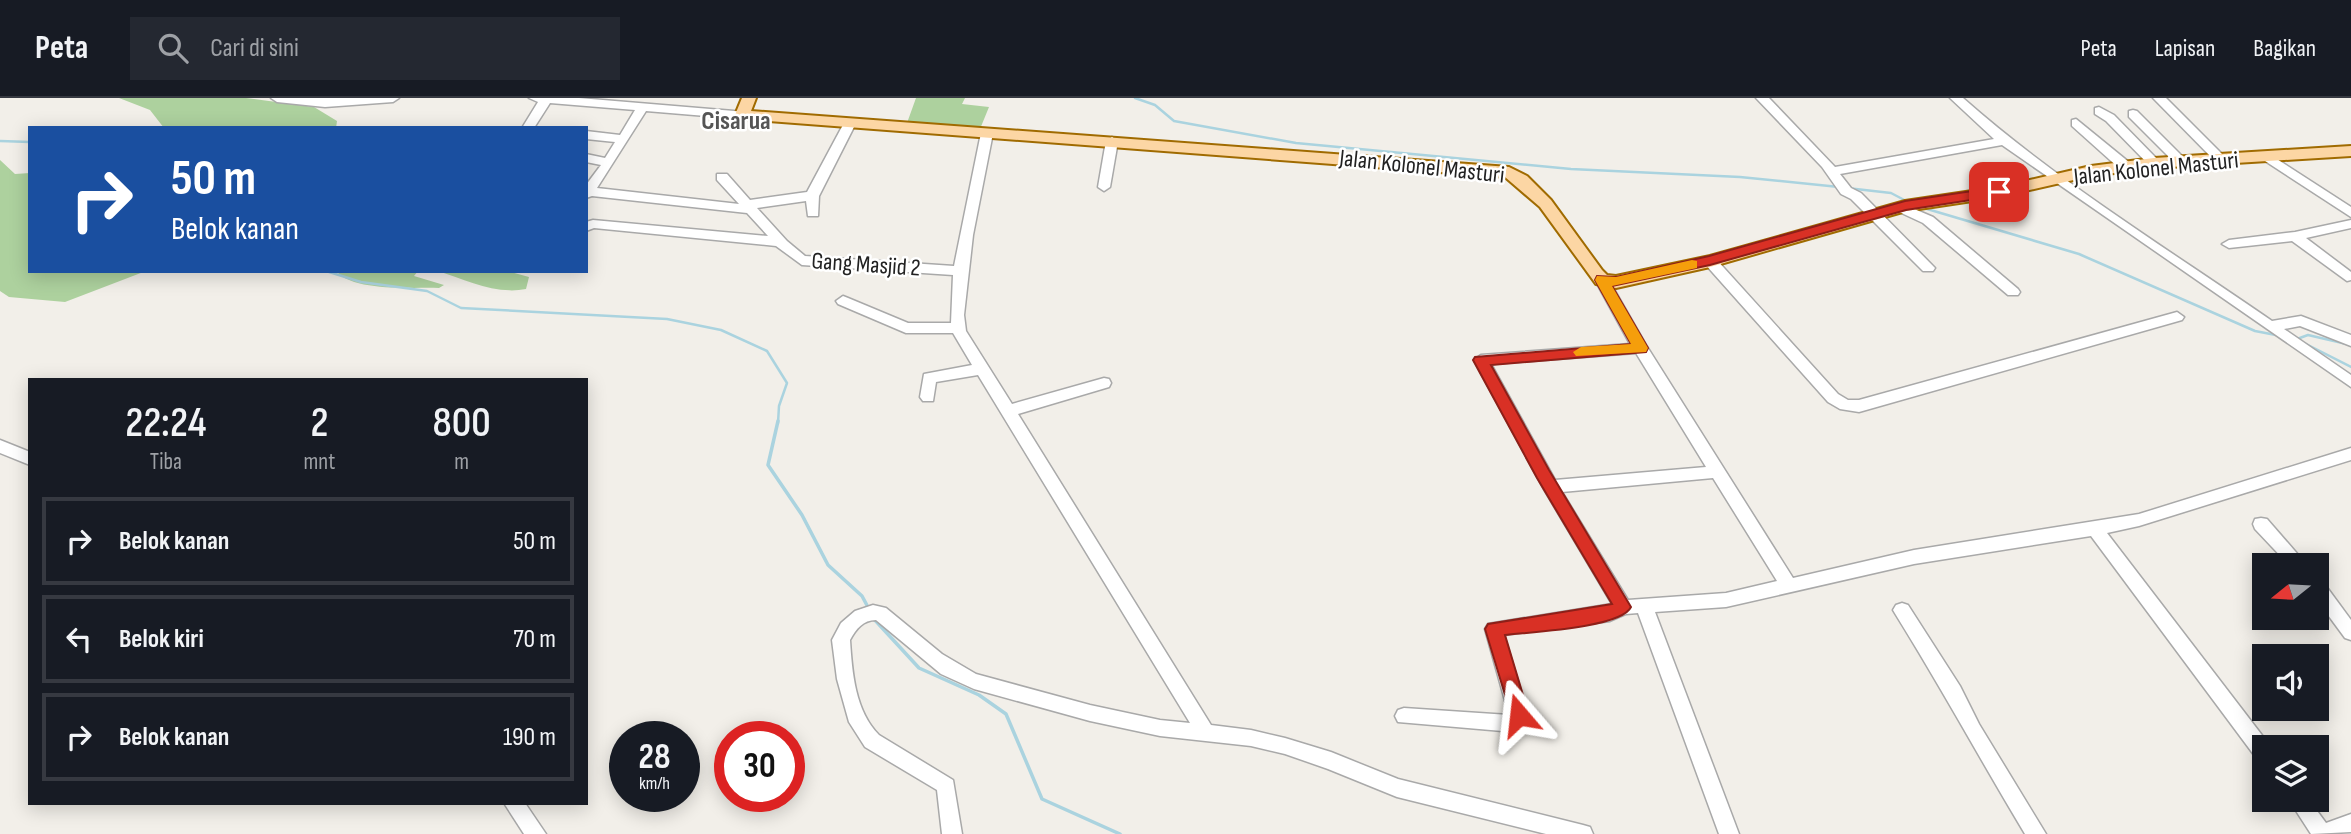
<!DOCTYPE html>
<html lang="id">
<style>
:root{--surface:#171b24;--page:#242831;--text:#f1f3f6;--muted:#9ea1a6;--line:#363941}
body{margin:0;font-family:"Sofia Sans Condensed",sans-serif;background:var(--page);color:var(--text);height:100vh;display:flex;flex-direction:column;font-size:26px;white-space:nowrap}
*{box-sizing:border-box;margin:0}
p{font-size:23px;color:var(--muted)}
.icon{flex:none;width:38px;height:38px;fill:none;stroke:currentColor;stroke-width:2;stroke-linecap:round;stroke-linejoin:round}
.map{position:relative;flex:1;overflow:hidden}
.sheet{position:absolute;left:28px;top:280px;width:560px;height:427px;display:flex;flex-direction:column;background:var(--surface);border-radius:0px;box-shadow:0 4px 18px #0003}
.sheet>*{flex:none}
.hud{position:absolute;left:28px;top:28px;width:560px;height:147px;border-radius:0px;box-shadow:0 4px 18px #0003;background:#1a4fa0;color:#fff;overflow:hidden}
.needle{width:46px;rotate:252deg}
.controls{position:absolute;left:2252px;top:455px;display:grid;gap:14px}
.controls a{display:grid;place-items:center;width:77px;height:77px;border-radius:0px;background:var(--surface);box-shadow:0 4px 18px #0003;font-size:35px}
.speed{position:absolute;left:609px;top:623px;display:flex;gap:14px;font-size:35px;font-weight:700;text-align:center}
.speed>*{display:grid;place-content:center;width:91px;height:91px;border-radius:50%;background:var(--surface);box-shadow:0 4px 18px #0003;line-height:1}
.speed small{font-size:18px;font-weight:400}
.speed .limit{border:10px solid #d22;background:#fff;color:#111}
.pin{position:absolute;display:grid;place-items:center;width:60px;height:60px;color:#fff;margin:-30px;border-radius:14px;box-shadow:0 4px 10px #0006}
.me{position:absolute;width:77px;margin:-38px;rotate:343deg;stroke-linejoin:round;filter:drop-shadow(0 0 5px #0008)}
.turn{display:flex;align-items:center;gap:24px;height:147px;padding:0 28px;font-size:32px}
.turn .icon{width:91px;height:91px;stroke-width:2.5}
.turn b{display:block;font-size:49px;line-height:60px}
.eta{display:flex;justify-content:space-evenly;align-items:center;height:119px;text-align:center}
.eta b{font-size:42px;font-weight:600;line-height:49px}
ul{padding:0;list-style:none}
li{display:flex;align-items:center;gap:21px;height:88px;margin:0 14px 10px;padding:0 14px;border:4px solid var(--line);border-radius:0px}
li div{flex:1}
li b{display:block;font-size:26px}
li em{font-style:normal}
header{display:flex;align-items:center;gap:42px;box-sizing:border-box;height:98px;padding:0 35px;background:var(--surface);border-bottom:2px solid var(--line)}
header strong{font-size:33px}
nav{display:flex;gap:38px;margin-inline-start:auto;font-size:24px}
.search{width:490px;height:63px;background:var(--page);display:flex;align-items:center;gap:18px;box-sizing:border-box;padding:0 24px;border-radius:0px;color:var(--muted);font-size:26px}
.map>svg:first-child{display:block}
</style>
<header>
<strong>Peta</strong>
<div class="search"><svg class="icon" aria-label="search" viewBox="0 0 24 24"><circle cx="10" cy="10" r="6"/><path d="M15 15l6 6"/></svg>Cari di sini</div>
<nav><a>Peta</a><a>Lapisan</a><a>Bagikan</a></nav>
</header>
<div class="map">
<svg width="2351" height="736" viewBox="0 0 2351 736">
<rect width="100%" height="100%" fill="#f2efe9"/>
<!-- forest -->
<g fill="#add19e">
<polygon points="119,0 246,0 314,9 337,23 336,30 164,30 150,12"/>
<polygon points="916,0 965,0 962,6 989,9 980,31 907,25"/>
<polygon points="0,62 15,76 30,75 30,173 146,173 65,204 9,199 0,193"/>
<path d="M336,173H418L414,178L444,187L439,190C411,189 354,194 336,173Z"/>
<path d="M438,173H507L529,179L526,191C496,197 466,182 438,173Z"/>
</g>
<g fill="none" stroke-linecap="round" stroke-linejoin="round">
<!-- stream-far1 -->
<g stroke="#aad3df" stroke-width="2.5">
<polyline points="1135,0 1155,7 1174,23 1296,45 1571,71 1740,79 1839,89"/>
<polyline points="0,43 30,44"/>
<polyline points="1847,90 1891,95 1910,105"/>
<polyline points="1917,108 2079,156 2255,233 2281,238"/>
<polyline points="326,173 361,184 427,193 461,210 667,221 721,232 767,253 787,285 779,308 778,325"/>
<polyline points="2297,241 2308,237 2351,247"/>
<polyline points="2302,244 2351,269"/>
</g>
<!-- stream -->
<g stroke="#aad3df" stroke-width="3.5">
<polyline points="778,323 768,367 802,417 828,467 862,498 870,513"/>
<polyline points="873,520 919,570 979,597 1006,616 1042,701 1120,736"/>
</g>
<defs>
<g id="minor">
<polygon points="271,0 399,0 393,4 325,9 277,4"/>
<path d="M529,0H579L746,14L748,17L742,21L646,13L597,90L739,106L717,82V76H727L750,102L807,94L844,25L850,21L854,22L856,25L819,98L818,118H808L806,103L757,110L787,143L805,158L954,168L981,35L987,31L991,32L993,35L973,137L964,217L966,233L1012,306L1104,280L1109,281L1111,285L1109,289L1018,316L1211,627L1251,632L1285,640L1331,654L1398,681L1583,727L1590,729L1593,736H1546L1397,699L1328,671L1285,656L1251,648L1160,638L1090,623L974,591L941,576L876,522C863,522 856,531 850,542C852,574 855,613 879,637L953,682L962,736H942L937,692L865,649L849,624L837,581L832,542L841,525L855,513L873,507L886,510L942,556L976,576L1090,607L1160,622L1190,625L978,277L936,284L933,303H923L920,299L924,276L972,267L953,235H906L838,206L836,203L843,198L848,200L908,225H951L953,177L802,167L776,148L594,130L586,133V124L593,122L768,138L747,115L592,98L586,100V87L601,67L586,64V56L605,60L615,44L586,41V33L620,37L635,12L550,5L534,30H522L538,4Z"/>
<path d="M1756,0H1769L1835,69L1994,41L1950,0H1963C2058,84 2168,151 2272,223L2301,218L2351,237V248L2300,228L2284,231L2351,277V289L2002,47L1840,76L1851,90L1861,95L1935,170L1933,173H1923L1851,101L1841,96L1822,69Z"/>
<polygon points="2153,0 2166,0 2224,58 2224,64 2216,64"/>
<polygon points="2099,9 2114,17 2158,62 2158,68 2150,68 2106,23 2095,16 2095,10"/>
<polygon points="2133,12 2137,13 2184,60 2184,66 2176,66 2129,19 2129,13"/>
<polygon points="2076,21 2130,65 2130,71 2120,71 2072,28 2072,22"/>
<polygon points="1112,39 1118,43 1110,89 1104,93 1098,89 1106,43"/>
<polygon points="2266,54 2351,109 2351,119 2262,61 2262,55"/>
<polygon points="1900,105 1933,119 2018,191 2020,194 2018,197 2008,197 1923,125 1895,112 1895,106"/>
<polygon points="2351,122 2351,130 2306,140 2351,174 2351,182 2347,183 2292,143 2229,150 2222,146 2229,142 2295,134"/>
<polygon points="1710,158 1715,160 1838,296 1848,302 1859,302 2177,214 2184,219 2182,222 1859,314 1840,311 1828,304 1705,166 1703,163"/>
<path d="M1602,177L1607,179L1646,247L1793,480L1914,452L2139,416L2351,350V362L2139,428L2107,435L2271,649H2264V663L2257,661L2091,438L1914,466L1726,509L1655,514L1739,736H1719L1638,515L1626,516L1610,523L1504,537L1528,617L1520,632L1514,634L1398,624L1395,618L1398,612L1404,610L1509,617L1485,531L1488,526L1612,506L1545,393L1474,262L1481,257L1630,246L1595,182ZM1636,255L1706,369L1555,382L1491,266ZM1713,380L1777,483L1726,495L1628,502L1562,394Z"/>
<polygon points="0,342 30,354 30,367 0,355"/>
<polygon points="2261,420 2267,421 2307,467 2289,467 2255,431 2253,426 2255,421"/>
<polygon points="2317,482 2323,484 2351,522 2351,542 2345,540 2317,502"/>
<path d="M1902,505L1908,507L1960,588L1979,626L2046,736H2025C1981,663 1941,589 1896,517L1893,512L1896,507Z"/>
<polygon points="2289,702 2309,702 2326,725 2351,716 2351,734 2311,736"/>
<polygon points="504,705 525,705 546,736 524,736"/>
</g>
<polygon id="major" points="742,0 756,0 751,13 1509,69 1527,78 1551,102 1602,172 1607,177 1616,178 1710,158 1905,103 1999,89 2091,68 2154,60 2351,48 2351,58 2154,70 2091,78 1999,99 1906,113 1710,169 1616,190 1596,186 1540,109 1505,79 742,21 735,17"/>
</defs>
<!-- minor casing -->
<use href="#minor" stroke="#a9a9a9" stroke-width="3"/>
<!-- major casing -->
<use href="#major" stroke="#a06b00" stroke-width="4"/>
<!-- minor -->
<use href="#minor" fill="#fff" fill-rule="evenodd"/>
<!-- major -->
<use href="#major" fill="#fcd6a4" fill-rule="evenodd"/>
</g>
<!-- route -->
<path fill="#d93025" stroke="#8d1f18" stroke-width="2" d="M1999,89L2004,91V97L1906,112L1710,167L1612,188L1648,250L1646,254L1491,267L1549,372L1631,509C1621,530 1529,534 1505,537L1529,617L1526,623L1519,626L1513,623L1485,531L1488,526L1612,506L1537,380L1473,262L1475,259L1631,246L1595,182L1597,178L1616,179L1709,158L1905,103Z"/>
<!-- slow -->
<polygon fill="#f59e0b" points="1692,162 1697,163 1697,170 1612,188 1648,250 1646,254 1576,258 1573,254 1581,249 1631,246 1595,182 1597,178 1616,179"/>
<g text-anchor="middle" stroke-width="5" stroke-linejoin="round" paint-order="stroke">
<!-- street labels -->
<g font-size="24" fill="#222" stroke="#fff">
<text transform="translate(1422 68) rotate(6)" y="8">Jalan Kolonel Masturi</text>
<text transform="translate(2156 70) rotate(-6)" y="8">Jalan Kolonel Masturi</text>
<text transform="translate(866 166) rotate(4)" y="8">Gang Masjid 2</text>
</g>
<!-- far-district labels -->
<g font-size="26" font-weight="bold" fill="#555" stroke="#fff">
<text x="736" y="31">Cisarua</text>
</g>
</g>
</svg>
<div class="controls">
<a><svg class="needle" viewBox="-14 -14 28 28"><path d="M0-13l5 13h-10z" fill="#e53935"/><path d="M0 13l5-13h-10z" fill="#9ea1a6"/></svg></a>
<a><svg class="icon" aria-label="sound" viewBox="0 0 24 24"><path d="M4 9h4l5-4v14l-5-4H4zM17 9q2 3 0 6"/></svg></a>
<a><svg class="icon" aria-label="layers" viewBox="0 0 24 24"><path d="M12 4l9 5-9 5-9-5zM3 14l9 5 9-5"/></svg></a>
</div>
<div class="speed"><div>28<small>km/h</small></div><div class="limit">30</div></div>
<div class="pin" style="left:1999px;top:94px;background:#d93025"><svg class="icon" aria-label="arrive" viewBox="0 0 24 24"><path d="M6 21V4h12l-3 4 3 4H6"/></svg></div>
<svg class="me" style="left:1519px;top:617px" viewBox="-20 -20 40 40"><path d="M0-17L14 15 0 8-14 15z" fill="#d93025" stroke="#fff" stroke-width="4"/></svg>
<div class="hud">
<div class="turn"><svg class="icon" aria-label="right" viewBox="0 0 24 24"><path d="M7 20v-9h11M14 6l5 5-5 5"/></svg><div><b>50 m</b>Belok kanan</div></div>
</div>
<section class="sheet">
<div class="eta">
<div><b>22:24</b><p>Tiba</p></div>
<div><b>2</b><p>mnt</p></div>
<div><b>800</b><p>m</p></div>
</div>
<ul>
<li><svg class="icon" aria-label="right" viewBox="0 0 24 24"><path d="M7 20v-9h11M14 6l5 5-5 5"/></svg><div><b>Belok kanan</b></div><em>50 m</em></li>
<li><svg class="icon" aria-label="left" viewBox="0 0 24 24"><path d="M17 20v-9H6M10 6l-5 5 5 5"/></svg><div><b>Belok kiri</b></div><em>70 m</em></li>
<li><svg class="icon" aria-label="right" viewBox="0 0 24 24"><path d="M7 20v-9h11M14 6l5 5-5 5"/></svg><div><b>Belok kanan</b></div><em>190 m</em></li>
</ul>
</section>
</div>
